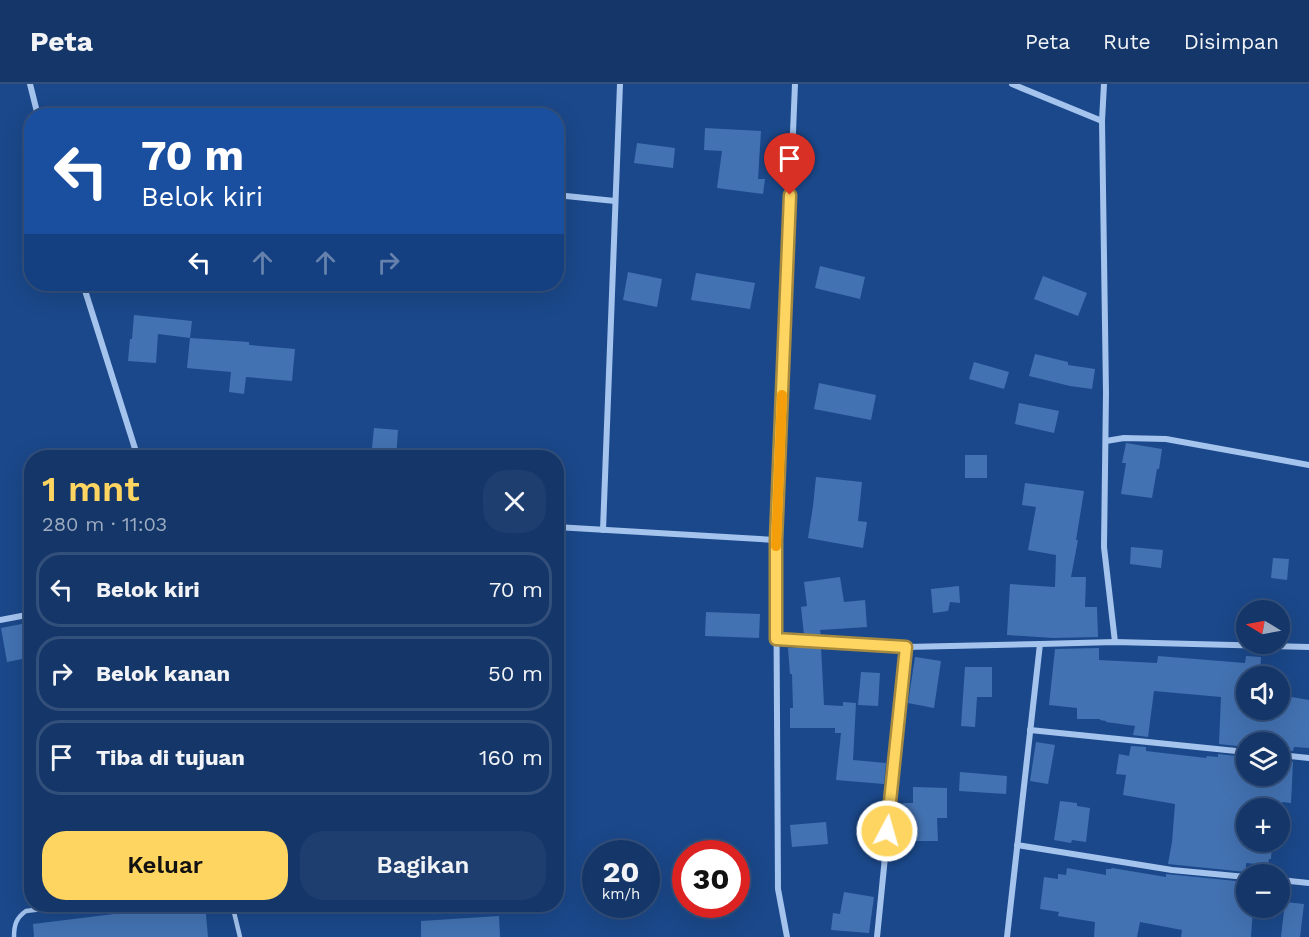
<!DOCTYPE html>
<html lang="id">
<meta charset="utf-8">
<style>
:root{--surface:#143668;--page:#1d3e6e;--text:#f1f3f6;--muted:#9dabc0;--line:#33507c;--accent:#fed561}
body{margin:0;font-family:"Work Sans",sans-serif;background:var(--page);color:var(--text);height:100vh;display:flex;flex-direction:column;font-size:22px;white-space:nowrap}
*{box-sizing:border-box;margin:0}
p{font-size:20px;color:var(--muted)}
.icon{flex:none;width:33px;height:33px;fill:none;stroke:currentColor;stroke-width:2;stroke-linecap:round;stroke-linejoin:round}
.map{position:relative;flex:1;overflow:hidden}
.panel{position:absolute;left:24px;top:366px;width:540px;height:462px;display:flex;flex-direction:column;background:var(--surface);border-radius:24px;box-shadow:0 6px 24px #0002,0 0 0 2px var(--line)}
.panel>*{flex:none}
.banner{position:absolute;left:24px;top:24px;width:540px;height:183px;border-radius:24px;box-shadow:0 6px 24px #0002,0 0 0 2px var(--line);background:#1a4fa0;color:#fff;overflow:hidden}
.needle{width:39px;rotate:280deg}
.fabs{position:absolute;left:1236px;top:516px;display:grid;gap:12px}
.fabs a{display:grid;place-items:center;width:54px;height:54px;border-radius:50%;background:var(--surface);box-shadow:0 6px 24px #0002,0 0 0 2px var(--line);font-size:30px}
.speed{position:absolute;left:582px;top:756px;display:flex;gap:12px;font-size:30px;font-weight:700;text-align:center}
.speed>*{display:grid;place-content:center;width:78px;height:78px;border-radius:50%;background:var(--surface);box-shadow:0 6px 24px #0002,0 0 0 2px var(--line);line-height:1}
.speed small{font-size:15px;font-weight:400}
.speed .limit{border:9px solid #d22;background:#fff;color:#111}
.pin{position:absolute;display:grid;place-items:center;width:51px;height:51px;color:#fff;margin:-62px -26px;border-radius:50% 50% 50% 0;rotate:-45deg;box-shadow:0 0 6px #0007}
.pin .icon{rotate:45deg}
.me{position:absolute;width:66px;margin:-33px;rotate:6deg;stroke-linejoin:round;filter:drop-shadow(0 0 4px #0008)}
.turn{display:flex;align-items:center;gap:21px;height:126px;padding:0 18px;font-size:27px}
.turn .icon{width:78px;height:78px;stroke-width:2.5}
.turn b{display:block;font-size:42px;line-height:51px}
.lanes{display:flex;align-items:center;height:57px;padding:0 18px;background:#0003;justify-content:center;gap:30px;direction:ltr}
.lanes .off{opacity:.35}
.round{display:grid;place-items:center;flex:none;width:63px;height:63px;border-radius:24px;background:var(--page)}
.headline{display:flex;align-items:center;justify-content:space-between;height:102px;padding:0 18px}
h1{font-size:36px;font-weight:600;line-height:45px;color:var(--accent)}
.action{display:flex;gap:12px;margin-top:auto;padding:12px 18px}
.action a{flex:1;height:69px;border-radius:24px;background:var(--accent);color:#111;font-size:24px;font-weight:600;line-height:69px;text-align:center}
.action a+a{background:var(--page);color:var(--text)}
ul{padding:0;list-style:none}
li{display:flex;align-items:center;gap:18px;height:75px;margin:0 12px 9px;padding:0 6px;border:3px solid var(--line);border-radius:24px}
li div{flex:1}
li b{display:block;font-size:22px}
li em{font-style:normal}
header{display:flex;align-items:center;gap:36px;box-sizing:border-box;height:84px;padding:0 30px;background:var(--surface);border-bottom:2px solid var(--line)}
header strong{font-size:28px}
nav{display:flex;gap:33px;margin-inline-start:auto;font-size:21px}
.map>svg:first-child{display:block}
</style>
<header>
<strong>Peta</strong>
<nav><a>Peta</a><a>Rute</a><a>Disimpan</a></nav>
</header>
<div class="map">
<svg width="1309" height="853" viewBox="0 0 1309 853">
<rect width="100%" height="100%" fill="#1b488a"/>
<!-- building -->
<g fill="#4372b2">
<polygon points="705,44 761,47 758,95 765,95 763,110 717,104 722,67 704,66"/>
<polygon points="637,59 675,64 673,84 634,79"/>
<polygon points="820,182 865,193 860,215 815,204"/>
<polygon points="628,188 662,195 657,223 623,216"/>
<polygon points="696,189 755,199 750,225 691,216"/>
<polygon points="1043,192 1087,209 1078,232 1034,215"/>
<polygon points="134,231 192,237 190,254 158,250 156,279 128,277 130,255 132,255"/>
<polygon points="190,254 249,258 249,261 295,265 292,297 246,293 244,310 229,308 231,288 187,284"/>
<polygon points="1035,270 1068,278 1068,281 1095,285 1092,305 1070,302 1029,292"/>
<polygon points="974,278 1009,288 1004,305 969,295"/>
<polygon points="819,299 876,311 871,336 814,325"/>
<polygon points="1019,319 1059,327 1054,349 1015,340"/>
<polygon points="374,344 398,346 396,374 371,374"/>
<polygon points="1126,359 1162,365 1159,385 1157,385 1152,414 1121,410 1126,379 1122,379"/>
<rect x="965" y="371" width="22" height="23"/>
<polygon points="816,393 862,398 858,437 867,438 863,464 808,454 813,422"/>
<polygon points="1025,399 1084,407 1076,456 1078,456 1071,493 1086,493 1085,523 1097,523 1098,553 1053,554 1007,551 1010,500 1055,503 1056,471 1028,466 1036,423 1022,421"/>
<polygon points="1131,463 1163,466 1161,484 1130,480"/>
<polygon points="1273,474 1289,475 1287,496 1271,494"/>
<polygon points="840,493 844,518 865,516 867,543 820,546 821,552 804,551 801,523 807,522 804,498"/>
<polygon points="959,502 960,519 950,518 948,527 933,529 931,505"/>
<polygon points="706,528 760,530 759,554 705,552"/>
<polygon points="32,538 32,573 7,578 1,544"/>
<polygon points="805,562 821,563 824,621 843,622 843,618 856,619 853,676 886,679 884,700 836,696 841,649 835,649 835,644 790,644 790,624 793,624 792,590 790,590 788,564 805,563"/>
<polygon points="1099,564 1099,576 1157,579 1158,572 1245,579 1246,572 1261,573 1260,592 1246,592 1246,626 1280,626 1280,611 1309,616 1309,664 1294,663 1293,667 1280,666 1280,656 1246,652 1246,663 1219,660 1221,613 1154,607 1148,653 1133,651 1135,642 1106,638 1106,637 1100,636 1100,635 1077,635 1077,624 1049,621 1055,565"/>
<polygon points="915,573 941,577 934,624 908,619"/>
<polygon points="965,583 992,583 992,613 977,613 975,643 961,642"/>
<polygon points="861,588 880,589 878,622 858,621"/>
<polygon points="1036,658 1055,661 1048,700 1030,697"/>
<polygon points="1131,662 1146,663 1146,667 1206,674 1207,672 1218,673 1218,670 1246,673 1246,692 1280,692 1280,676 1293,678 1291,719 1282,718 1281,724 1246,724 1246,758 1272,758 1271,775 1269,775 1268,781 1246,779 1246,788 1168,780 1172,758 1175,720 1123,711 1126,691 1116,690 1119,670 1129,672"/>
<polygon points="960,688 1007,692 1006,710 959,707"/>
<polygon points="913,703 947,704 947,734 937,734 938,757 900,757 900,736 903,736 903,719 913,719"/>
<polygon points="1060,717 1077,719 1077,722 1090,724 1086,758 1072,756 1071,759 1054,756"/>
<polygon points="826,738 828,760 792,763 790,741"/>
<polygon points="1067,784 1106,791 1106,785 1111,785 1112,784 1166,793 1166,790 1246,798 1246,824 1253,824 1251,853 1181,853 1182,846 1140,838 1137,853 1094,853 1095,838 1058,832 1059,828 1040,825 1044,793 1058,795 1058,790 1066,791"/>
<polygon points="844,808 874,813 869,849 831,846 833,829 840,830"/>
<polygon points="1285,818 1304,820 1300,853 1281,853"/>
<polygon points="195,820 205,820 208,853 34,853 33,840"/>
<polygon points="499,832 500,853 421,853 421,837"/>
</g>
<g fill="none" stroke-linecap="round" stroke-linejoin="round">
<!-- lane -->
<g stroke="#a4c3ed" stroke-width="4.5">
<polyline points="232,820 240,853"/>
<path d="M14,853C14,841 16,834 26,827L83,820"/>
</g>
<!-- street -->
<g stroke="#a4c3ed" stroke-width="6">
<polyline points="30,0 38,32"/>
<polyline points="1012,0 1102,37"/>
<polyline points="1104,0 1102,37 1106,309 1104,463 1115,558"/>
<polyline points="556,111 615,117"/>
<polyline points="83,200 138,374"/>
<polyline points="1106,357 1124,354 1166,355 1309,381"/>
<polyline points="556,443 776,456"/>
<polyline points="603,446 620,0"/>
<polyline points="0,536 32,530"/>
<polyline points="776,555 906,563 1040,560"/>
<polyline points="1030,646 1246,668"/>
<polyline points="1280,671 1309,674"/>
<polyline points="1017,761 1172,786 1246,793"/>
<polyline points="1280,796 1309,799"/>
<polyline points="787,853 778,805 776,456 795,0"/>
<polyline points="877,853 906,563"/>
<polyline points="1007,853 1040,560 1115,558 1309,563"/>
</g>
</g>
<g fill="none" stroke-linecap="round" stroke-linejoin="round">
<defs>
<polyline id="route" points="790,111 776,456 776,555 906,563 887,747"/>
</defs>
<!-- route casing -->
<use href="#route" stroke="#a58a3f" stroke-width="15"/>
<!-- route -->
<use href="#route" stroke="#fed561" stroke-width="10"/>
<!-- slow -->
<polyline stroke="#f59e0b" stroke-width="10" points="776,462 782,311"/>
</g>
</svg>
<div class="fabs">
<a><svg class="needle" viewBox="-14 -14 28 28"><path d="M0-13l5 13h-10z" fill="#e53935"/><path d="M0 13l5-13h-10z" fill="#9dabc0"/></svg></a>
<a><svg class="icon" aria-label="sound" viewBox="0 0 24 24"><path d="M4 9h4l5-4v14l-5-4H4zM17 9q2 3 0 6"/></svg></a>
<a><svg class="icon" aria-label="layers" viewBox="0 0 24 24"><path d="M12 4l9 5-9 5-9-5zM3 14l9 5 9-5"/></svg></a>
<a>+</a>
<a>−</a>
</div>
<div class="speed"><div>20<small>km/h</small></div><div class="limit">30</div></div>
<div class="pin" style="left:790px;top:111px;background:#d93025"><svg class="icon" aria-label="arrive" viewBox="0 0 24 24"><path d="M6 21V4h12l-3 4 3 4H6"/></svg></div>
<svg class="me" style="left:887px;top:747px" viewBox="-20 -20 40 40"><circle r="17" fill="#fed561" stroke="#fff" stroke-width="3"/><path d="M0-11L8 9 0 5-8 9z" fill="#fff"/></svg>
<div class="banner">
<div class="turn"><svg class="icon" aria-label="left" viewBox="0 0 24 24"><path d="M17 20v-9H6M10 6l-5 5 5 5"/></svg><div><b>70 m</b>Belok kiri</div></div>
<div class="lanes"><svg class="icon" aria-label="left" viewBox="0 0 24 24"><path d="M17 20v-9H6M10 6l-5 5 5 5"/></svg><svg class="icon off" aria-label="ahead" viewBox="0 0 24 24"><path d="M12 20V5M6 11l6-6 6 6"/></svg><svg class="icon off" aria-label="ahead" viewBox="0 0 24 24"><path d="M12 20V5M6 11l6-6 6 6"/></svg><svg class="icon off" aria-label="right" viewBox="0 0 24 24"><path d="M7 20v-9h11M14 6l5 5-5 5"/></svg></div>
</div>
<section class="panel">
<div class="headline"><div><h1>1 mnt</h1><p>280 m · 11:03</p></div><a class="round"><svg class="icon" aria-label="close" viewBox="0 0 24 24"><path d="M6 6l12 12M18 6L6 18"/></svg></a></div>
<ul>
<li><svg class="icon" aria-label="left" viewBox="0 0 24 24"><path d="M17 20v-9H6M10 6l-5 5 5 5"/></svg><div><b>Belok kiri</b></div><em>70 m</em></li>
<li><svg class="icon" aria-label="right" viewBox="0 0 24 24"><path d="M7 20v-9h11M14 6l5 5-5 5"/></svg><div><b>Belok kanan</b></div><em>50 m</em></li>
<li><svg class="icon" aria-label="arrive" viewBox="0 0 24 24"><path d="M6 21V4h12l-3 4 3 4H6"/></svg><div><b>Tiba di tujuan</b></div><em>160 m</em></li>
</ul>
<div class="action"><a>Keluar</a><a>Bagikan</a></div>
</section>
</div>
